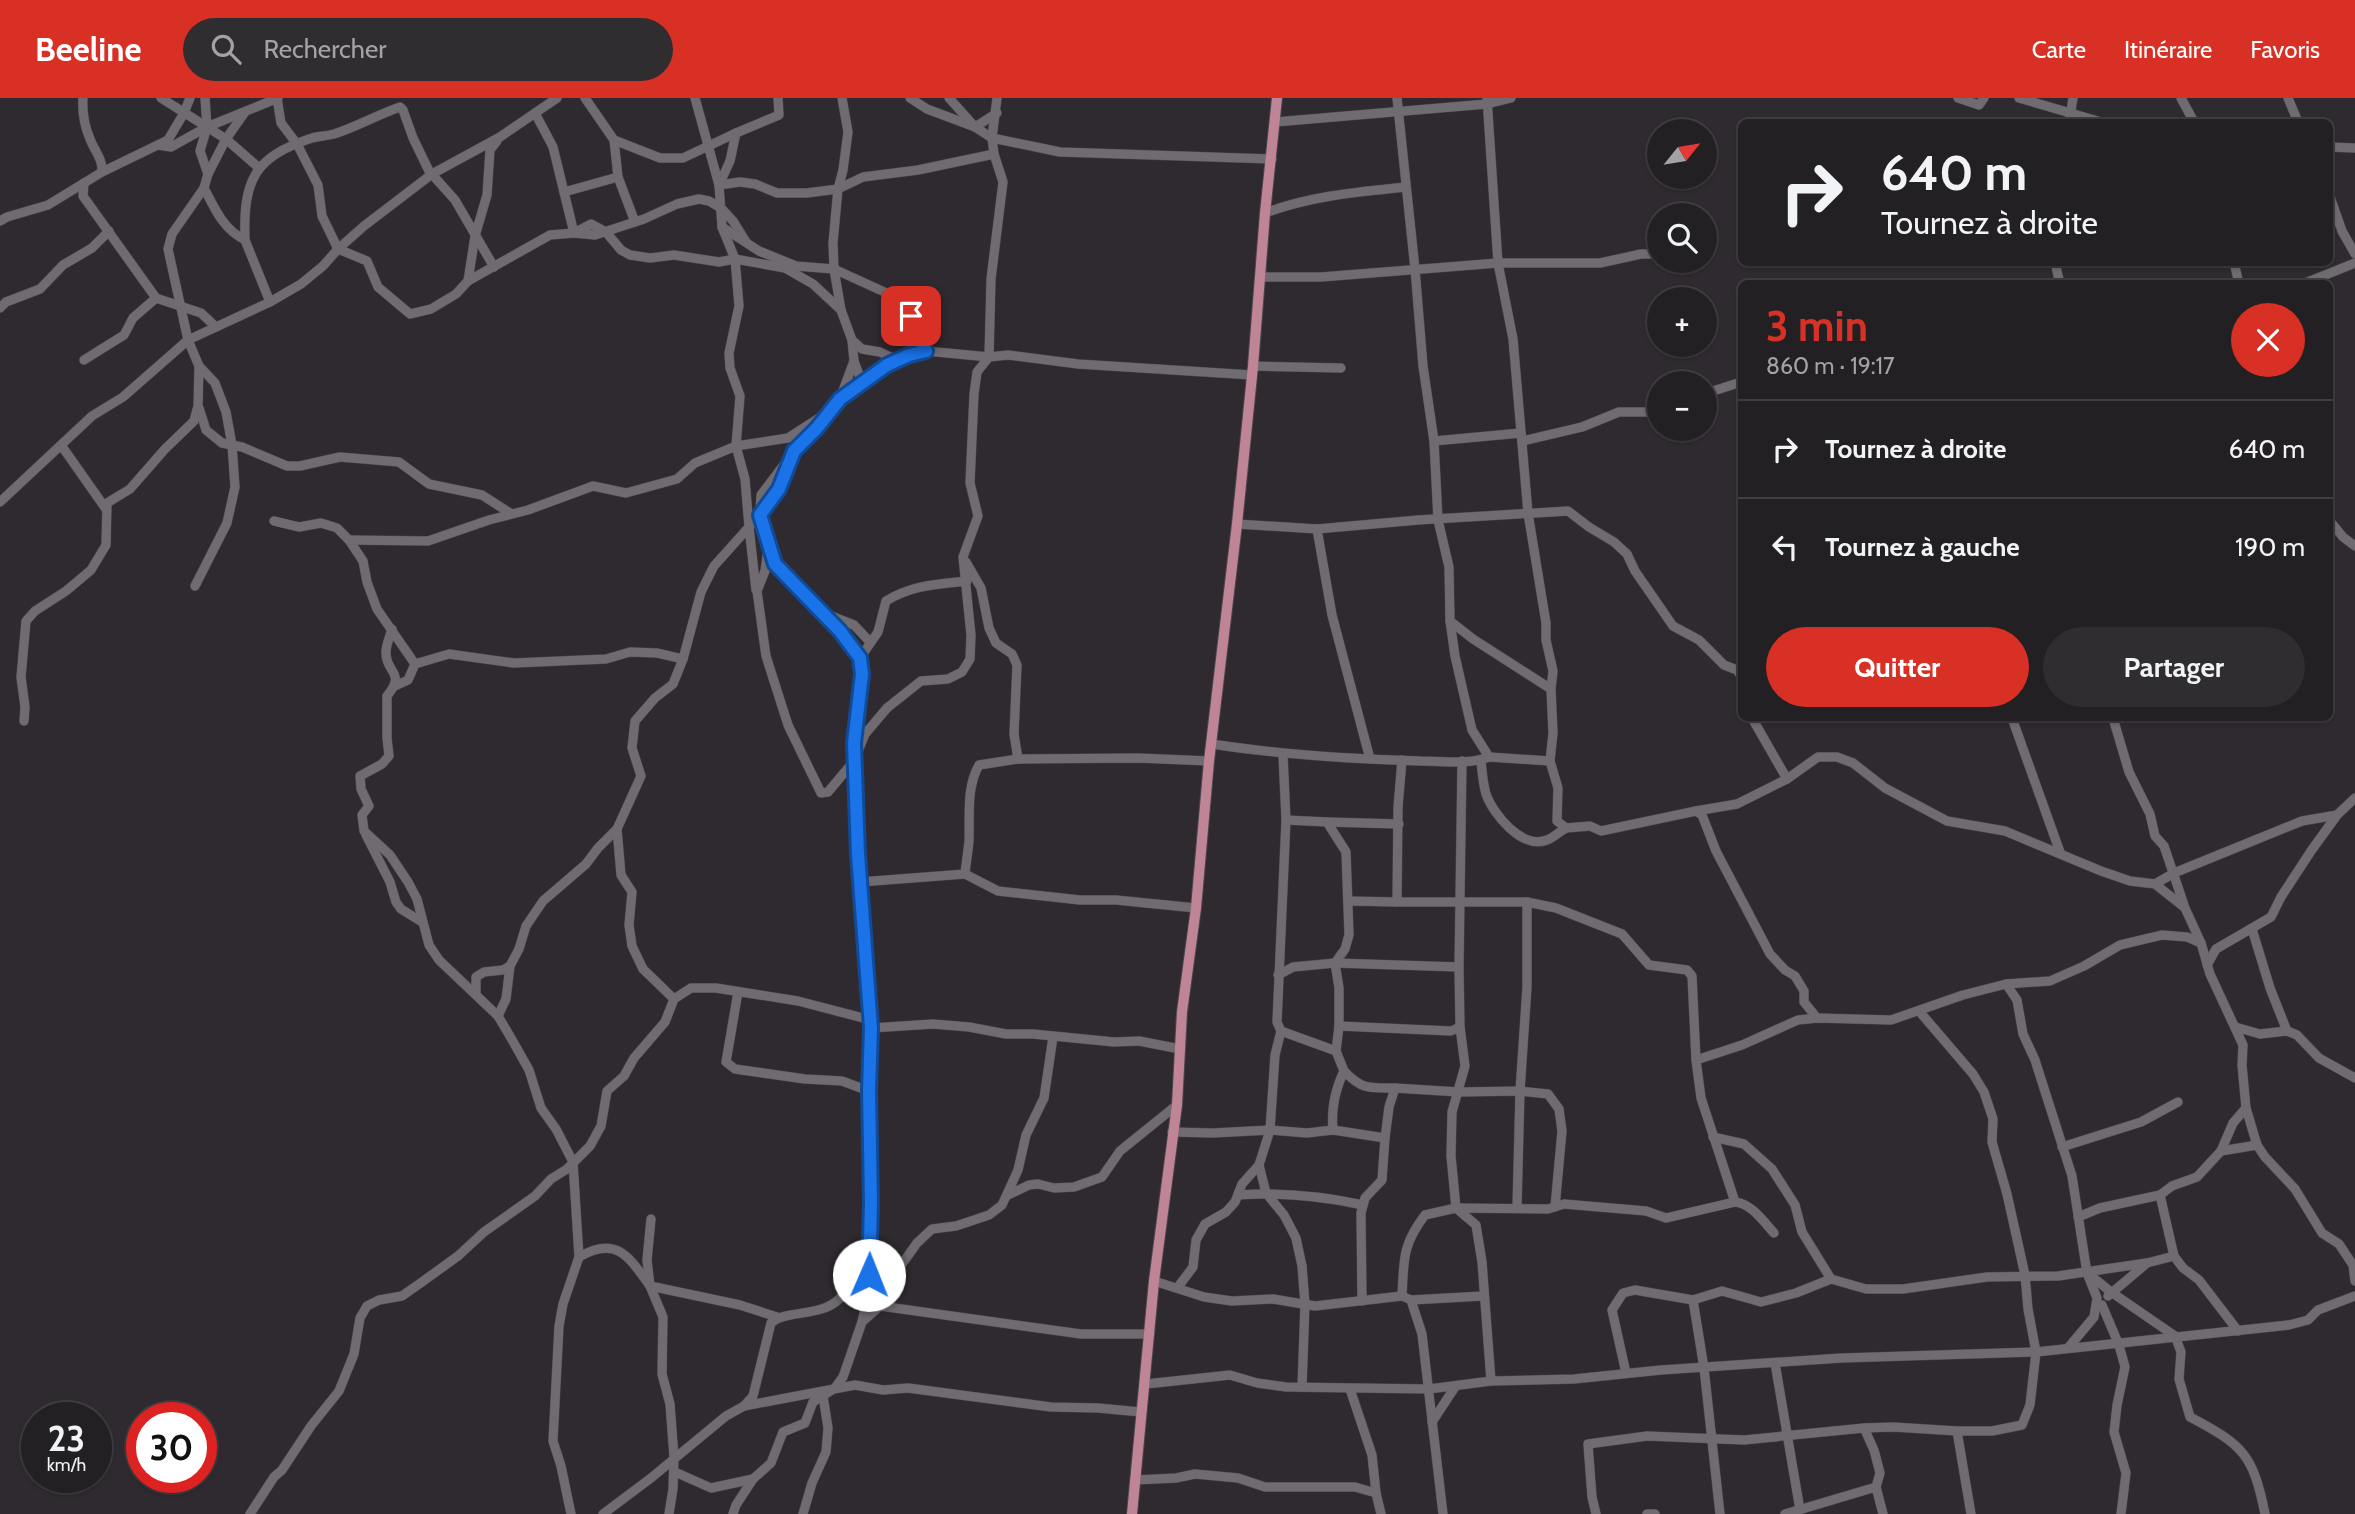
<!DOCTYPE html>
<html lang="fr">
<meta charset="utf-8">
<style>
:root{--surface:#232023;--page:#2f2d30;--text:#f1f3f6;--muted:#a3a3a6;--line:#403e41;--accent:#d93025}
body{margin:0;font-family:Cabin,sans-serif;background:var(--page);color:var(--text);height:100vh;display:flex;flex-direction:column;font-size:26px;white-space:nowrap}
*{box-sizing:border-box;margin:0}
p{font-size:23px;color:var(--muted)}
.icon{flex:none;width:38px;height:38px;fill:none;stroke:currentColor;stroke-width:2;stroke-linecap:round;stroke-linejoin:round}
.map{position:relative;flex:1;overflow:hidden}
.panel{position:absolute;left:1738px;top:182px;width:595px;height:441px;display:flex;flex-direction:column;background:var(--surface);border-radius:10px;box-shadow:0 2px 5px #0004,0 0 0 2px var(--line)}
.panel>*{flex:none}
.guide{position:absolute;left:1738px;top:21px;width:595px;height:147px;border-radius:10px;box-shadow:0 2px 5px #0004,0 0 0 2px var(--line);background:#232023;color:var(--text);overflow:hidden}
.needle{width:46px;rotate:60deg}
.tools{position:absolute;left:1647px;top:21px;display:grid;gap:14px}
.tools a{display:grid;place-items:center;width:70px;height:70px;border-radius:50%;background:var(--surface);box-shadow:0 2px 5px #0004,0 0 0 2px var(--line);font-size:35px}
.speed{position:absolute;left:21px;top:1304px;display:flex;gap:14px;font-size:35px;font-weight:700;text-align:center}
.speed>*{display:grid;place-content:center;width:91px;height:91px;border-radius:50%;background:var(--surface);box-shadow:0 2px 5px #0004,0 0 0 2px var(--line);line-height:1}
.speed small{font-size:18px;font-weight:400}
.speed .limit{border:10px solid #d22;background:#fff;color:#111}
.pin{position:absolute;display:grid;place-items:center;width:60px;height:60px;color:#fff;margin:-30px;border-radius:14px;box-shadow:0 4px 10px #0006}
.me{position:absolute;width:77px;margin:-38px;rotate:1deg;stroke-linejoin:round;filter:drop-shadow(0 0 5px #0008)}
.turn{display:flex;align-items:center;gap:24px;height:147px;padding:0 28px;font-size:32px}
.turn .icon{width:91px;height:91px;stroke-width:2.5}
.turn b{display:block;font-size:49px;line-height:60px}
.round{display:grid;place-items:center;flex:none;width:74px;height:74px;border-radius:37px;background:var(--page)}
.summary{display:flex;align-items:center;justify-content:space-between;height:119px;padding:0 28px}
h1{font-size:42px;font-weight:800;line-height:52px;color:var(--accent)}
.button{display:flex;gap:14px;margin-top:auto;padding:14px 28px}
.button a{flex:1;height:80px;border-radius:42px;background:var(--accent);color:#fff;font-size:28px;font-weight:800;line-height:80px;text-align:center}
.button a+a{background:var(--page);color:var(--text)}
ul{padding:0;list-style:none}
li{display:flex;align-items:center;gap:21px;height:98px;padding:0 28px;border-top:2px solid var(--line)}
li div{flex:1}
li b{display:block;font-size:26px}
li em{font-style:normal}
header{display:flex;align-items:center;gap:42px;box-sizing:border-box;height:98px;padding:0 35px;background:var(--accent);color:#fff}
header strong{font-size:33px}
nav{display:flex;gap:38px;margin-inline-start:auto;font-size:24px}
.search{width:490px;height:63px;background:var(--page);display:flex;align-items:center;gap:18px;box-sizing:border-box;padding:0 24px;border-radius:38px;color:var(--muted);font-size:26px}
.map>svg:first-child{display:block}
</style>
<header>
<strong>Beeline</strong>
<div class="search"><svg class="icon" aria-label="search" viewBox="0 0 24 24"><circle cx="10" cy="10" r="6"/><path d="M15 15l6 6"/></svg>Rechercher</div>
<nav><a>Carte</a><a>Itinéraire</a><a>Favoris</a></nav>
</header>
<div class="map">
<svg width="2355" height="1416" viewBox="0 0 2355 1416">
<rect width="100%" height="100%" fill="#2f2a2f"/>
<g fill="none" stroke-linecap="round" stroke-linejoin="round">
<defs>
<g id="minor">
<polyline points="161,0 226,41 258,69"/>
<polyline points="277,0 281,25 297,46 318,87 322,118 338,151 367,163 378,189 410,216 431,211 456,196 468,183 550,137 574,135 595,137 644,121 677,106 699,101 709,103 721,110 733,123 746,144"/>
<polyline points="585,0 614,42 660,60 683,60 736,35"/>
<polyline points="910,0 927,11 975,29 997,15"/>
<polyline points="949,0 975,29 992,40 1060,54 1272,61"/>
<polyline points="1397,0 1415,171 1423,268 1434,343 1438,422 1449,469 1450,523 1455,558 1472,632 1489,659"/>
<polyline points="1487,0 1498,165 1513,241 1528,415 1546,525 1546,542 1553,573 1551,591 1553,635 1550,663 1558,690 1557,723 1566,730 1590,728 1601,733 1696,713 1702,717 1716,753 1770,856 1785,872 1795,878 1804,893 1804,904 1817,920"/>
<polyline points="1958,0 1979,7 1984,0"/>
<polyline points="2019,0 2101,24"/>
<polyline points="2181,0 2194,24"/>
<polyline points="2288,0 2298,24"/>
<polyline points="535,15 553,49 574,135 591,126 606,134 621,152 630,157 650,160 674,157 719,164 735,161 785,170 813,186 841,212 852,242 862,251 880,254 897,262"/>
<polyline points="1275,24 1487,6 1511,0"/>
<polyline points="2069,24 2073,0"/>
<polyline points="614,42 618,79 635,124"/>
<polyline points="158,47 171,49 207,29 278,0"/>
<polyline points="2329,49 2355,50"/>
<polyline points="102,74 168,42 184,15 190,0"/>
<polyline points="208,76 226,41 245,14"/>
<polyline points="84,85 83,98 156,200 201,215 216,229"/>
<polyline points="719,87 740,84 755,86 777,95 807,95 838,91 863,79 918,72 994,56"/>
<polyline points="719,87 730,63 736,35 779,17 778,0"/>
<path d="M204,90C215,111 223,131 245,142L270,204"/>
<polyline points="564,94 618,79"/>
<polyline points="2329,96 2342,133 2355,156"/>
<path d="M1265,115C1310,98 1357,94 1405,89"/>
<path d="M0,123L7,119L48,107L102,74C103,61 94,52 90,41C84,27 82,15 83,0"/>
<polyline points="722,129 759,153 796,168 834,171 902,202 911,218 926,253"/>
<path d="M245,142C243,82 254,59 312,40C319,38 327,38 334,36C356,29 377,17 400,9L403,12L413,40L429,73L455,102L494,169"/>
<polyline points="2055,164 2059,182 2057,186"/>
<polyline points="2234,164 2239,186"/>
<polyline points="1260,179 1321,179 1498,165 1600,165 1641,156 1659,156"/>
<polyline points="468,183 475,138 487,97 490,52 497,43"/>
<polyline points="2303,186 2355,165"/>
<polyline points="0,210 6,204 40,191 63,167 92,150 109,133"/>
<polyline points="841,212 834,171 833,145 838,91 843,72 848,34 842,0"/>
<polyline points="852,242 854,263 862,285"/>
<polyline points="84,262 124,237 133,220 156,200"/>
<polyline points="1253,268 1341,270"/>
<polyline points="1704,296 1741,284"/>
<polyline points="841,298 854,263"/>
<polyline points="199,310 206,332 222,345 242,349 287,368 300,368 340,359 399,364 429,386 482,397 510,415"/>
<polyline points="827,318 794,353 779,391 760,417 775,466 840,533 860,560 862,576 854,645 854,663 858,756 871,922"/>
<polyline points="1434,343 1521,335"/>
<polyline points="1522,343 1582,329 1619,314 1659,314"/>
<polyline points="61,347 106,411"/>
<polyline points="0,404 92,318 123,299 188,242 270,204 301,186 323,168 338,151 364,128 432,76 500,39 557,0"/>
<polyline points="760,415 761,397 786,364"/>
<polyline points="2329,422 2343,439 2355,448"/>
<polyline points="274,423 299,429 321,425 337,430 349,442 363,463 367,484 377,511 415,566"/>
<polyline points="752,426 749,429 756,492"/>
<polyline points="1237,426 1317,431 1418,422 1568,413 1589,429 1614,444 1627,456 1635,473 1673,528 1699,542 1724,567 1737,572 1741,578"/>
<polyline points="1317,431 1332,517 1370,661"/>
<polyline points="349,442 428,443 489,422 528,412 593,388 626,395 677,381 695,365 736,348 788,340 819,320 850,292 887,267 909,257 926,253 989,259 1008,257 1078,266 1252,277"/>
<polyline points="769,443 765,473 757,493 766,558 788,627 821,695 828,694 854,663 865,636 887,610 921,583 948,581 962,574 970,561 971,537 963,459 978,418 970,385 974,296 977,274 989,259 991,181 1003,84 994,56 992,40 997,0"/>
<polyline points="966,464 981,490 989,530 996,545 1012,556 1017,567 1014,636 1018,661"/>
<polyline points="195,488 227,425 235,389 232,347 226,314 215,285 199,268 188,242 168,151 172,136 204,90 208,76 200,53 207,29 205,0"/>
<polyline points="826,516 854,527 870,544"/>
<polyline points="1450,523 1473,541 1551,591"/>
<path d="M392,531C390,538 386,547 386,554C385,575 407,574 387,598V640L389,658L382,666L360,678L361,691L369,708L362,717L364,733L390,757L408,784L417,801L429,847L439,862L498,918L511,940L529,972L541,1010L556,1031L573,1064L579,1159L563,1206L559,1228L553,1343L561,1368L571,1416"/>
<path d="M860,560L878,534L886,503C911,487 938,486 967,483"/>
<polyline points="415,566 449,556 514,565 606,561 630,554 657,555 683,561"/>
<polyline points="395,588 408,582 415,566"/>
<polyline points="1752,620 1787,681"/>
<polyline points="2012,620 2060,754"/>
<polyline points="2113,620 2129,674 2150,716 2155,738 2164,748 2185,810 2201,845 2210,876 2243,947 2242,967 2246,1010 2257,1047 2265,1059 2295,1091 2322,1135 2339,1146 2353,1167 2355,1183"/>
<polyline points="24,623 25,609 21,579 26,523 35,513 66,493 91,472 106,447 107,405 130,391 165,351 194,323 198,308 199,268"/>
<path d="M1212,646C1282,657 1350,661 1420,663C1442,663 1469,667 1489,659L1550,663"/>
<polyline points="1283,657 1286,722 1327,724 1346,754 1349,837 1345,851 1335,865 1339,890 1339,928 1451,933 1460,929"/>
<polyline points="1402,662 1398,709 1397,804 1527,804 1556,810 1622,836 1649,867 1687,872 1692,878 1696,962"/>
<polyline points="1462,663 1459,869 1460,929 1465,968 1452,1014 1451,1058 1456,1110 1476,1127 1482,1164 1491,1283"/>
<path d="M1481,663C1482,673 1483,686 1486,696C1493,716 1522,752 1547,742C1553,740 1559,734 1566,730"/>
<polyline points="1696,713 1737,706 1787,681 1818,659 1837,659 1853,665 1885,690 1947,723 2005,733 2101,773 2130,783 2155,786 2184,809"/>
<polyline points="1327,724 1399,726"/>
<polyline points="366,737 390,784 396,804 401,811 422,824"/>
<polyline points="965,776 998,793 1080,802 1116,802 1196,810"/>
<path d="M860,784L965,776C966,765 968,754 969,743C970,717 966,690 979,667L1018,661L1138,660L1209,663"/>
<polyline points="2155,786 2174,775 2302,723 2337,717"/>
<polyline points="1348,803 1397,804"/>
<polyline points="2252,831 2270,890 2287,933"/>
<polyline points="2207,867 2216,851 2271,819 2281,799 2311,753 2337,717 2355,700"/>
<polyline points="1278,877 1293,869 1335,865 1459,869"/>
<polyline points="2006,886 2017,902 2023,936 2035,962 2072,1078 2087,1175 2097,1200 2094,1219 2068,1250"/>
<polyline points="738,894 726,964 735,971 805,981 842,983 869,993"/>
<polyline points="476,896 476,879 484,874 503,872 510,868 519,851 526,828 543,803 586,766 598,750 617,731"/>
<polyline points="674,901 643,871 632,848 629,827 632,794 621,777 617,731 641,678 632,650 635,623 655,600 673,586 683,561 701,494 714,468 749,429 745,381 736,348 740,298 730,270 729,255 739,208 735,161 722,129 719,87 695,0"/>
<polyline points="498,918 506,901 510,868"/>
<polyline points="2235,929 2260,936 2287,933 2297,937 2319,960 2355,980"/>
<polyline points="1281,933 1336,953"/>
<path d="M1344,973C1362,992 1369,990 1395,990"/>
<path d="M1333,1032C1331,1011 1335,992 1344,973L1336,953L1339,928"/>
<polyline points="1172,1034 1213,1035 1270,1032 1307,1035 1333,1032 1385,1040 1382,1082 1365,1100 1361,1115 1362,1203"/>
<polyline points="1713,1039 1744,1046 1772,1071 1795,1107 1802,1134 1831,1181"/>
<polyline points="1385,1040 1389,1009 1395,990 1459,994 1520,993 1548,996 1559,1011 1562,1033 1555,1109"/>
<polyline points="2062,1049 2141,1024 2178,1004"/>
<polyline points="2221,1053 2257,1047"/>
<polyline points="1259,1067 1266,1095 1284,1117 1296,1140 1302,1168 1305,1206 1302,1289"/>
<polyline points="1008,1097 1029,1087 1038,1086 1054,1090 1074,1089 1102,1079 1120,1053 1177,1007"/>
<path d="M1238,1097C1280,1094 1321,1098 1363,1107"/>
<polyline points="2160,1097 2174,1158 2183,1170 2199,1182 2238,1233"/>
<polyline points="1517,1109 1520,993 1527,889 1527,804"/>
<polyline points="2078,1119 2100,1110 2160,1097 2172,1088 2197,1079 2221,1053 2233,1025 2246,1010"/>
<polyline points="651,1121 647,1162 650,1188 663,1219 662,1276 670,1306 674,1359 673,1391 669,1416"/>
<path d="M1774,1135C1763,1123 1752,1106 1735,1104L1701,1000L1696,962L1742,947L1798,922L1817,920L1891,922L1963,897L2006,886L2050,883L2084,868L2120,847L2162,837L2187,839L2201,845"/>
<path d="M579,1159C617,1137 629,1159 650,1188L740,1207L777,1219"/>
<path d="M2090,1177L2111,1194L2175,1238L2181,1254L2179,1281L2190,1319C2243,1347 2253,1356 2265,1416"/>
<polyline points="1154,1183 1204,1199 1232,1203 1273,1201 1315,1208 1402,1198 1411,1202 1422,1236 1443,1416"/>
<polyline points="1178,1189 1193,1169 1196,1142 1205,1126 1226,1114 1235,1104 1242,1086 1259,1067 1270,1032 1275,957 1281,933 1277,924 1286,722"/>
<path d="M1402,1198C1404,1162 1402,1147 1425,1117L1456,1110L1548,1111L1564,1106L1646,1113L1666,1120L1735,1104"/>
<polyline points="2108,1198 2147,1165 2174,1158"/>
<polyline points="1411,1202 1483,1198"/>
<polyline points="1693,1202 1704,1270 1720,1416"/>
<polyline points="2102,1207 2119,1247 2125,1269 2117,1307 2114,1334 2126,1375 2121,1416"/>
<polyline points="880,1208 1081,1236 1150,1236"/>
<polyline points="862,1224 880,1208 892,1180 917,1145 932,1131 956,1128 989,1117 1002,1107 1018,1072 1026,1037 1044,1000 1053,939"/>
<polyline points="1775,1265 1800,1412"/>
<polyline points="1626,1275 1612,1212 1623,1195 1635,1192 1693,1202 1722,1193 1761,1204 1796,1195 1831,1181 1866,1191 1903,1191 1987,1179 2058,1178 2147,1165"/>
<polyline points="1146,1286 1230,1277 1257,1285 1286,1289 1429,1291 1491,1283 1574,1281 1661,1272 1842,1260 2036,1254 2289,1227 2308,1222 2318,1212 2355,1198"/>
<polyline points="1350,1291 1372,1357 1376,1395"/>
<polyline points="744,1308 855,1287 883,1292 908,1290 1051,1309 1098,1310 1141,1314"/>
<polyline points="1432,1324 1455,1289"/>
<polyline points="1864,1330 1874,1352 1880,1375 1876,1389 1883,1416"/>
<polyline points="1957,1333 1971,1416"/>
<polyline points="675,1374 711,1390 753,1381"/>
<polyline points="1135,1382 1176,1380 1195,1376 1238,1380 1265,1389 1355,1389 1376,1395 1381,1416"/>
<polyline points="250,1416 274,1379 282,1372 311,1328 339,1293 354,1256 360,1220 367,1208 379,1202 402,1198 422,1184 458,1158 484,1134 535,1098 551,1081 567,1071 590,1048 601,1028 607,993 624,978 634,960 665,924 674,901 691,890 716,890 798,903 871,922 871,930 933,926 969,929 1006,936 1033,936 1114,944 1139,943 1180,951"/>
<path d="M603,1416L651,1380L726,1318L744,1308L753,1298L771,1225C784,1212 820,1219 838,1202C850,1192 859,1175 868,1162"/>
<polyline points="733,1416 736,1407 753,1381 771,1365 783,1334 805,1325 813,1304 835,1290 843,1279 862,1224 869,1192 871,930"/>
<polyline points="803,1416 812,1385 826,1354 828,1330 823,1298"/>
<polyline points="1596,1416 1592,1399 1588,1346 1647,1338 1744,1342 1864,1330 1893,1329 1957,1333 1992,1333 2022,1327 2030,1307 2036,1254 2028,1211 2025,1177 2007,1096 1992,1044 1993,1021 1984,994 1973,976 1919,913"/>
<polyline points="1647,1416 1655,1416"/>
<polyline points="1785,1416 1876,1389"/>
</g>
<polyline id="major" points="1132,1416 1154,1183 1177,1007 1182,914 1196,810 1209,663 1237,426 1253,268 1265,115 1277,0"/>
</defs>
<!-- minor casing -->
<use href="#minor" stroke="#4c474d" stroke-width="10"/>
<!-- major casing -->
<use href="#major" stroke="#4c474d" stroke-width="12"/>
<!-- minor -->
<use href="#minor" stroke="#706a71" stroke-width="9"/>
<!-- major -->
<use href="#major" stroke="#c08497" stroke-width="10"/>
</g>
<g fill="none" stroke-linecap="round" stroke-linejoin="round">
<defs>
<polyline id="route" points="869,1177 871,1105 869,993 871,930 858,756 854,645 862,576 860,560 840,533 775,466 760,417 779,391 794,353 817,330 840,301 887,267 909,257 926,253 911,218"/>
</defs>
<!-- route casing -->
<use href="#route" stroke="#114b97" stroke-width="18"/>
<!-- route -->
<use href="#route" stroke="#1a73e8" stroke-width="12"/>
</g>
</svg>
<div class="tools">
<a><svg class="needle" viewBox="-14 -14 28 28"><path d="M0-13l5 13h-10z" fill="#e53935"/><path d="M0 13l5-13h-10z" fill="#a3a3a6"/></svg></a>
<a><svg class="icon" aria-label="search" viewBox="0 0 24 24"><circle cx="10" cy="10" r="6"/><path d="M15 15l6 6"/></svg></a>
<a>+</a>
<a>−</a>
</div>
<div class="speed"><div>23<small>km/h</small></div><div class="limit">30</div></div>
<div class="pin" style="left:911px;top:218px;background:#d93025"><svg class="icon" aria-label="arrive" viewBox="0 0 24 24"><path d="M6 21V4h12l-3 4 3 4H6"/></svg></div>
<svg class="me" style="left:869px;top:1177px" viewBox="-20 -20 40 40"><circle r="19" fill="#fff"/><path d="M0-13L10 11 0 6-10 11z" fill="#1a73e8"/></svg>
<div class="guide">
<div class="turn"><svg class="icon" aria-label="right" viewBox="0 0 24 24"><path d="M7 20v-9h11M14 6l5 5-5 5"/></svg><div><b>640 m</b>Tournez à droite</div></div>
</div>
<section class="panel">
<div class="summary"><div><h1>3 min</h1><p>860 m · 19:17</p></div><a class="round" style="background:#d93025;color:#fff"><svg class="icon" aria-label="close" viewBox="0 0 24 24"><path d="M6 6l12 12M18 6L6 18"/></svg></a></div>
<ul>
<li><svg class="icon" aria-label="right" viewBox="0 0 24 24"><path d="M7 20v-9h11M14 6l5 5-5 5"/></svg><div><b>Tournez à droite</b></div><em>640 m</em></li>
<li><svg class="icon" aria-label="left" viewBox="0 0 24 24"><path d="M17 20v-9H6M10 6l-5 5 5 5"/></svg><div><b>Tournez à gauche</b></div><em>190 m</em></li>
</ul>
<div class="button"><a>Quitter</a><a>Partager</a></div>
</section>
</div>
